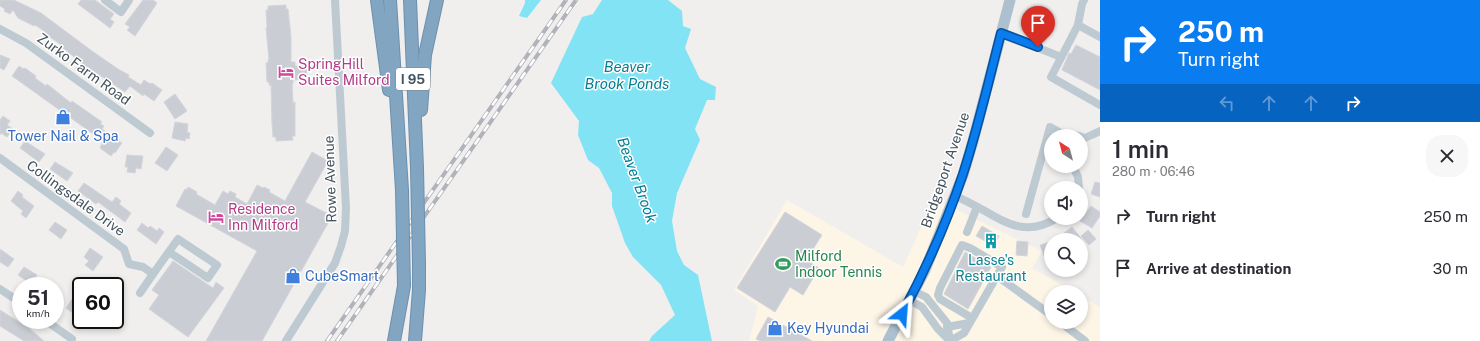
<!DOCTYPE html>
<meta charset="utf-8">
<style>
:root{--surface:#fff;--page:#f7f7f7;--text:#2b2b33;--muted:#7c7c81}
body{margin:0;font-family:"Public Sans",sans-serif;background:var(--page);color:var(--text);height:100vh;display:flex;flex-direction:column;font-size:15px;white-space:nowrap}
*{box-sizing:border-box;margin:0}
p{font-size:13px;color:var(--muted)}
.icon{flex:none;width:22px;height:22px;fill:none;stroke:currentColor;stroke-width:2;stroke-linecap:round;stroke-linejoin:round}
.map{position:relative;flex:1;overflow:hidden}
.panel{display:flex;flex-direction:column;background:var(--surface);width:380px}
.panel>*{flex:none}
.banner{background:#097cf0;color:#fff;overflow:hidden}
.needle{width:26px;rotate:324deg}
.buttons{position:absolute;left:1044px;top:129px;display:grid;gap:8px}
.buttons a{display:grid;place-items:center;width:44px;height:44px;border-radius:50%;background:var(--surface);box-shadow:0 2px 6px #0003;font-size:20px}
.speed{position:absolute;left:12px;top:277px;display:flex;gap:8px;font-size:20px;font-weight:700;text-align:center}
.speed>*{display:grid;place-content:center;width:52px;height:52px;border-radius:50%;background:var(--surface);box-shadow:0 2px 6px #0003;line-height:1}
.speed small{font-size:10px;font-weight:400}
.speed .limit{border:2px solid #111;border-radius:6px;background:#fff;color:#111}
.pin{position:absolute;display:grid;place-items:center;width:34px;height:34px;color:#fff;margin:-41px -17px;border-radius:50% 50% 50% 0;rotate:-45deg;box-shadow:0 0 4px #0007}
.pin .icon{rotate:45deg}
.me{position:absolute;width:44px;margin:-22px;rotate:28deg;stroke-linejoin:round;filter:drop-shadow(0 0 3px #0008)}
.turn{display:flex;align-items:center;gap:14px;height:84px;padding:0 12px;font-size:18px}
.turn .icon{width:52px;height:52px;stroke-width:2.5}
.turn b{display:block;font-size:28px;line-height:34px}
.lanes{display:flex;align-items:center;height:38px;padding:0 12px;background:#0003;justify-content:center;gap:20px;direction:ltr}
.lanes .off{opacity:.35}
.round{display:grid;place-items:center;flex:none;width:42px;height:42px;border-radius:16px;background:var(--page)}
.headline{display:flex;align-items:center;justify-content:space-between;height:68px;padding:0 12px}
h1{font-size:24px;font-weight:600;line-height:30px}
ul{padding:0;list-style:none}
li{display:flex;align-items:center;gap:12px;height:52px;padding:0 12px}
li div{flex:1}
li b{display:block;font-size:15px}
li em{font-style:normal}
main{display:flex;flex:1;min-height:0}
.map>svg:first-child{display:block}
</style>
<main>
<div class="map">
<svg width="1100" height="341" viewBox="0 0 1100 341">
<rect width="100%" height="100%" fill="#f1eeee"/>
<!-- commercial -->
<polygon fill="#fdf5e6" points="934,199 1042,251 1032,268 1074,292 1051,292 1051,322 1081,322 1081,296 1100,307 1100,341 749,341 758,306 734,290 787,200 903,267"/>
<!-- water -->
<g fill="#82e3f4">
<polygon points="525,0 541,0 527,18 519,16 525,3"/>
<polygon points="602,0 668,0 682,11 683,26 691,29 685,48 700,79 716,87 715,100 707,100 695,129 700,140 677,193 672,221 677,251 684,265 698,275 712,341 649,341 652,336 675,315 661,285 633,257 625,243 612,206 612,193 599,168 588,160 578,135 579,121 551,83 582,17 593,14"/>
</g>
<!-- building -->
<g fill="#caced4" stroke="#d2d5db">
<polygon points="0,0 14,0 41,13 92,51 118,69 129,75 128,77 141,85 144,80 150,84 152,83 162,90 154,101 144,94 143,96 130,86 125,92 83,64 63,48 64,47 46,34 47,33 35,25 34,26 18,18 13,10 10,14 4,11 5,9 0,6"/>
<polygon points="81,0 95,0 114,14 110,19 114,22 110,28 78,4"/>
<polygon points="143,0 153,0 157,3 135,36 127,30 130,27 125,24"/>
<polygon points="286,5 286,9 288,9 291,37 291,62 295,62 295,66 306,65 307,79 293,80 293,84 292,84 293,103 295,102 295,136 292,136 293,140 276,141 276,137 273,137 272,123 271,85 269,85 269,82 267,82 266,63 268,63 268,60 269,60 266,28 267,27 266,10 268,10 268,6"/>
<polygon points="1076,45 1100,57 1100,90 1062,70 1069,53 1071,54"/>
<polygon points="0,55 10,59 4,70 0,68"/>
<polygon points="19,66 24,69 25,68 36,76 35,78 46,86 47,84 71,103 72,101 102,122 100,124 104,126 102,129 122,143 115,153 114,152 111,156 100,148 103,141 12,76"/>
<polygon points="175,94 187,111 175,119 164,102"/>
<polygon points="3,116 10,121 7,125 13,129 7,137 1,133 0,135 0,120"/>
<polygon points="175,122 188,124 187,132 190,133 189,139 186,138 185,141 172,138"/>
<polygon points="25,141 45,154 39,162 20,148"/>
<polygon points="166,147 178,155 167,171 155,163"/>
<polygon points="312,152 328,161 305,202 332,216 294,284 262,341 206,341 257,251 176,206 185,189 187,190 188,187 197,192 196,194 215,205 223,191 228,194 230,191 236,194 235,197 247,204 257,185 263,188 264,187 270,190 269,192 285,201"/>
<polygon points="127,155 143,156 141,169 136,168 135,173 127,172 128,167 125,167"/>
<polygon points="55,162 73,173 67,181 50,169"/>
<polygon points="1095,182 1100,183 1100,197 1091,194"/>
<polygon points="84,183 112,202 116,197 121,201 119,204 131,213 125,222 98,202 96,204 78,191"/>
<polygon points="18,191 23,195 22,197 34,206 26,218 21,214 23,211 11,201"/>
<polygon points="1091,206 1100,212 1100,216 1092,228 1080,221"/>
<polygon points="785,212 822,235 806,260 819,268 803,295 790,287 775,312 737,288"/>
<polygon points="55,222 67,230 61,239 49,230"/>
<polygon points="142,223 148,228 150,226 157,231 159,228 164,232 156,244 137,230"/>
<polygon points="982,226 999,236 994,246 976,236"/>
<polygon points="1072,227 1077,233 1082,240 1069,240 1064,233"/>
<polygon points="1088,230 1096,239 1089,245 1081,236"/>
<polygon points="1017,241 1028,242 1027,256 1016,255"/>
<polygon points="1051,242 1051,254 1044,256 1040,245"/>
<polygon points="90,248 103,257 93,271 85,265 89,261 84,257"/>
<polygon points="0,249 14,259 8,267 0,262"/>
<polygon points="965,252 991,267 968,309 944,294"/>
<polygon points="173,261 213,288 216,282 224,288 188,337 149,309 159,295 152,290"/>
<polygon points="24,267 37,275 31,284 18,275"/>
<polygon points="72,299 81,306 81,319 66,308"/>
<polygon points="0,310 30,329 44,341 24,341 0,326"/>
<polygon points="768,317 812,341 761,341 756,339"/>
</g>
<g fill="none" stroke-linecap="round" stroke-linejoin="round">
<defs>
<g id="highway">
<polyline points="377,0 389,90"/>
<polyline points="390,0 402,190"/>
<polyline points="410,0 417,168"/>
<polyline points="421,110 425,55 437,0"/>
<polyline points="394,341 404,286"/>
<polyline points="415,341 419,290 419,264"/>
</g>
</defs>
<!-- highway casing -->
<use href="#highway" stroke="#6d90ae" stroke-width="14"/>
<!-- minor -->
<g stroke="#becad2" stroke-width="8">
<polyline points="105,0 121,12 129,0"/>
<polyline points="1084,0 1082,4 1078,25 1100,37"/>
<polyline points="1078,25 1051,77 1100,105"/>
<polyline points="0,29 26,43 150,133"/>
<polyline points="1001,33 1061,57"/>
<polyline points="1081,137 1085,138 1100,131"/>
<polyline points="0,158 124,249 129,264 143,267 153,274 178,239 217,265 208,278 169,252"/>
<polyline points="1073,166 1078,177 1079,188"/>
<path d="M955,196C965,200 974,205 983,210C1009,225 1028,236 1057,218"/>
<polyline points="1026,214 1050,127 1061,133 1079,136"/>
<polyline points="967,232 977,207"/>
<polyline points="997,276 1051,315"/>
<polyline points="0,289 21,303"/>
<polyline points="914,291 926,297 947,323 950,341"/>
<polyline points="140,293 153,274"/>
<polyline points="909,300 922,307 938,329 950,341"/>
<polyline points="45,320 72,339"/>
<polyline points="1060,322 1085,341"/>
<polyline points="947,327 969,323"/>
<polyline points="286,341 335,263 341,246 345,231 346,208 335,0"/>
<polyline points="950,341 964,333 1002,267 970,248 962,245 940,288 938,295 940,299 972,318"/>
</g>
<!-- major -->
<polyline stroke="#acc0d0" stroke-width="11" points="888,341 925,270 963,175 973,141 1010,0"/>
<!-- highway -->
<use href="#highway" stroke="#82a5c2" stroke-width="12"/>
<defs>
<g id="rail">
<polyline points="327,341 566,0"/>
<polyline points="337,341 576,0"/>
</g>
</defs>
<!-- rail casing -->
<use href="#rail" stroke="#b0b4ba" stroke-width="4"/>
<!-- rail -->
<use href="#rail" stroke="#fff" stroke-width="2.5" stroke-dasharray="8" stroke-linecap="butt"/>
<defs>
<g id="highway-bridge">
<polyline points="417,168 419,264"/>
<polyline points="402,190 404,286"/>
</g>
</defs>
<!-- highway-bridge casing -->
<use href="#highway-bridge" stroke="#6d90ae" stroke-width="14" stroke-linecap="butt"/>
<!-- highway-bridge -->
<use href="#highway-bridge" stroke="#82a5c2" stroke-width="12"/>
</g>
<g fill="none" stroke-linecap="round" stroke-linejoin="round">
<defs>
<path id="route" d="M902,314C926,269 947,222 963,174C978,128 989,80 1001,33L1038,47"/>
</defs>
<!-- route casing -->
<use href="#route" stroke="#06519c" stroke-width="10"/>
<!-- route -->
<use href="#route" stroke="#097cf0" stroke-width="7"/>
</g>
<!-- icons -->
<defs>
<symbol id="hotel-bare" viewBox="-9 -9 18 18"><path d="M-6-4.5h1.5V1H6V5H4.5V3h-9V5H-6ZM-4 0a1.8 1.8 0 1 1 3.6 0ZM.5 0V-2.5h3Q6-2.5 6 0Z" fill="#d1479c" stroke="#fff" stroke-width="2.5" paint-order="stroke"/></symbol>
<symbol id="shop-bare" viewBox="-9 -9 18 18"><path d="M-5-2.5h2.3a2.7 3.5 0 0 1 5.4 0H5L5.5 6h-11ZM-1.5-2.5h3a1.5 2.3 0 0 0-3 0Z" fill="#3f7fe0" stroke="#fff" stroke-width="2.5" paint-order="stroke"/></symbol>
<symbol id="building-bare" viewBox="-9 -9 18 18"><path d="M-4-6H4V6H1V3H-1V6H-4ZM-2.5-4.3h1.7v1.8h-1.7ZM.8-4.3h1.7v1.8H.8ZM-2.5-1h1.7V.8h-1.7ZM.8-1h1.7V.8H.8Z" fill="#0f9aa8" stroke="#fff" stroke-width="2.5" paint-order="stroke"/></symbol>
<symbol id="stadium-bare" viewBox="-9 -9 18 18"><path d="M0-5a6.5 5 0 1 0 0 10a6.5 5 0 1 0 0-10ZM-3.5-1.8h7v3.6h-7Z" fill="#2e9e5b" stroke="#fff" stroke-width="2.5" paint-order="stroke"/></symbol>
</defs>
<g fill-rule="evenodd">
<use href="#hotel-bare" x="275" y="61" width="22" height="22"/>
<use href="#shop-bare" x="52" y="106" width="22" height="22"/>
<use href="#hotel-bare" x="205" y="206" width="22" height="22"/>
<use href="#building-bare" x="980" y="230" width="22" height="22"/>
<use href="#stadium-bare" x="772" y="253" width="22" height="22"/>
<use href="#shop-bare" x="282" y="265" width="22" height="22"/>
<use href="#shop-bare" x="764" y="317" width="22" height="22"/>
</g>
<g text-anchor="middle" stroke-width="3" stroke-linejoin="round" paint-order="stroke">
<!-- shield labels -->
<rect fill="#fff" stroke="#7d878e" stroke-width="1" x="396" y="68" width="34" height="22" rx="3"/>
<g font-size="13" font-weight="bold" fill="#45535e">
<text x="413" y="84">I 95</text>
</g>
<!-- hotel labels -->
<g font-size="14" fill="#b23c85" stroke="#fff" text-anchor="start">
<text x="298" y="69">SpringHill<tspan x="298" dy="16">Suites Milford</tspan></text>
<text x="228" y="214">Residence<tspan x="228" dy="16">Inn Milford</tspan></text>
</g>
<!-- street labels -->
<g font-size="14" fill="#45535e" stroke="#fff">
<text transform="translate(84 69) rotate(36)" y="5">Zurko Farm Road</text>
<text transform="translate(945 170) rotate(-71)" y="5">Bridgeport Avenue</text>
<text transform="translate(330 179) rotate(-92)" y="5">Rowe Avenue</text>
<text transform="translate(76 198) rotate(36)" y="5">Collingsdale Drive</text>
</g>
<!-- shop labels -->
<g font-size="14" fill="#366cbe" stroke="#fff" text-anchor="start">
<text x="63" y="141" text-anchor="middle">Tower Nail &amp; Spa</text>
<text x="305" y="281">CubeSmart</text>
<text x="787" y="333">Key Hyundai</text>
</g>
<!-- leisure labels -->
<g font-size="14" fill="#27864d" stroke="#fff" text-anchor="start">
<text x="795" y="261">Milford<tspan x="795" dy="16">Indoor Tennis</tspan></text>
</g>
<!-- culture labels -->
<g font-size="14" fill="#0d838f" stroke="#fff">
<text x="991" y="265">Lasse's<tspan x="991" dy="16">Restaurant</tspan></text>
</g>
<!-- water labels -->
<g font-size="15" font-style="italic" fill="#037f95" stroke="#fff">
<text x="627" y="72">Beaver<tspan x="627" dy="17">Brook Ponds</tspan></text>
<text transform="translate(637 180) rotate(70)" y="5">Beaver Brook</text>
</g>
</g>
</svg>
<div class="buttons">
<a><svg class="needle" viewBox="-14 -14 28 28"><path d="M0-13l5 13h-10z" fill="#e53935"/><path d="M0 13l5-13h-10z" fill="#7c7c81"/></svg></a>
<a><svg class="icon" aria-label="sound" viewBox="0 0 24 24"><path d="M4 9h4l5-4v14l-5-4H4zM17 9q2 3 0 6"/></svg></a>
<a><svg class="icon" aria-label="search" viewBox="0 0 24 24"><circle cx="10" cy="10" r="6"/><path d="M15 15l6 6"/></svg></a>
<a><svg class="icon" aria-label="layers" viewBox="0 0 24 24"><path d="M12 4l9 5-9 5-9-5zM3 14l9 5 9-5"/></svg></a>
</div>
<div class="speed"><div>51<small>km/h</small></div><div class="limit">60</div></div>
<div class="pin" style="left:1038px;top:47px;background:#d93025"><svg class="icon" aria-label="arrive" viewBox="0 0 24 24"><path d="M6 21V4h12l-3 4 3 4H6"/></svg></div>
<svg class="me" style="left:902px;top:314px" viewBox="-20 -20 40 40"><path d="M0-17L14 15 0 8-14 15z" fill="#097cf0" stroke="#fff" stroke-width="4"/></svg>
</div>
<section class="panel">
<div class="banner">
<div class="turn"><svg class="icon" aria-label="right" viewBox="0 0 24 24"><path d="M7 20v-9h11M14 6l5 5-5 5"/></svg><div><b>250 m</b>Turn right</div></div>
<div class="lanes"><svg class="icon off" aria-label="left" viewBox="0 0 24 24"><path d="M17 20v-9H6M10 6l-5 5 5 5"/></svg><svg class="icon off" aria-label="ahead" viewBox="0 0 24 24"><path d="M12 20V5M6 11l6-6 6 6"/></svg><svg class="icon off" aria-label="ahead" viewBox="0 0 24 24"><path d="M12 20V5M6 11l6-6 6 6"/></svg><svg class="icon" aria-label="right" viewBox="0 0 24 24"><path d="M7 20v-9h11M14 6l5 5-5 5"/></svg></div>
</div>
<div class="headline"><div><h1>1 min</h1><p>280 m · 06:46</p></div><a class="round"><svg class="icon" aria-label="close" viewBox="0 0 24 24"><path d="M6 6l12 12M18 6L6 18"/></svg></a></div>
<ul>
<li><svg class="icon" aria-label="right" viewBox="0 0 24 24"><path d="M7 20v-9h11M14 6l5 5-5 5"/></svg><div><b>Turn right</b></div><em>250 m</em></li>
<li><svg class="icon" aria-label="arrive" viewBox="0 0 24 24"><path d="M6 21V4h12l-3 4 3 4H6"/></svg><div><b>Arrive at destination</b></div><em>30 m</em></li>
</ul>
</section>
</main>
